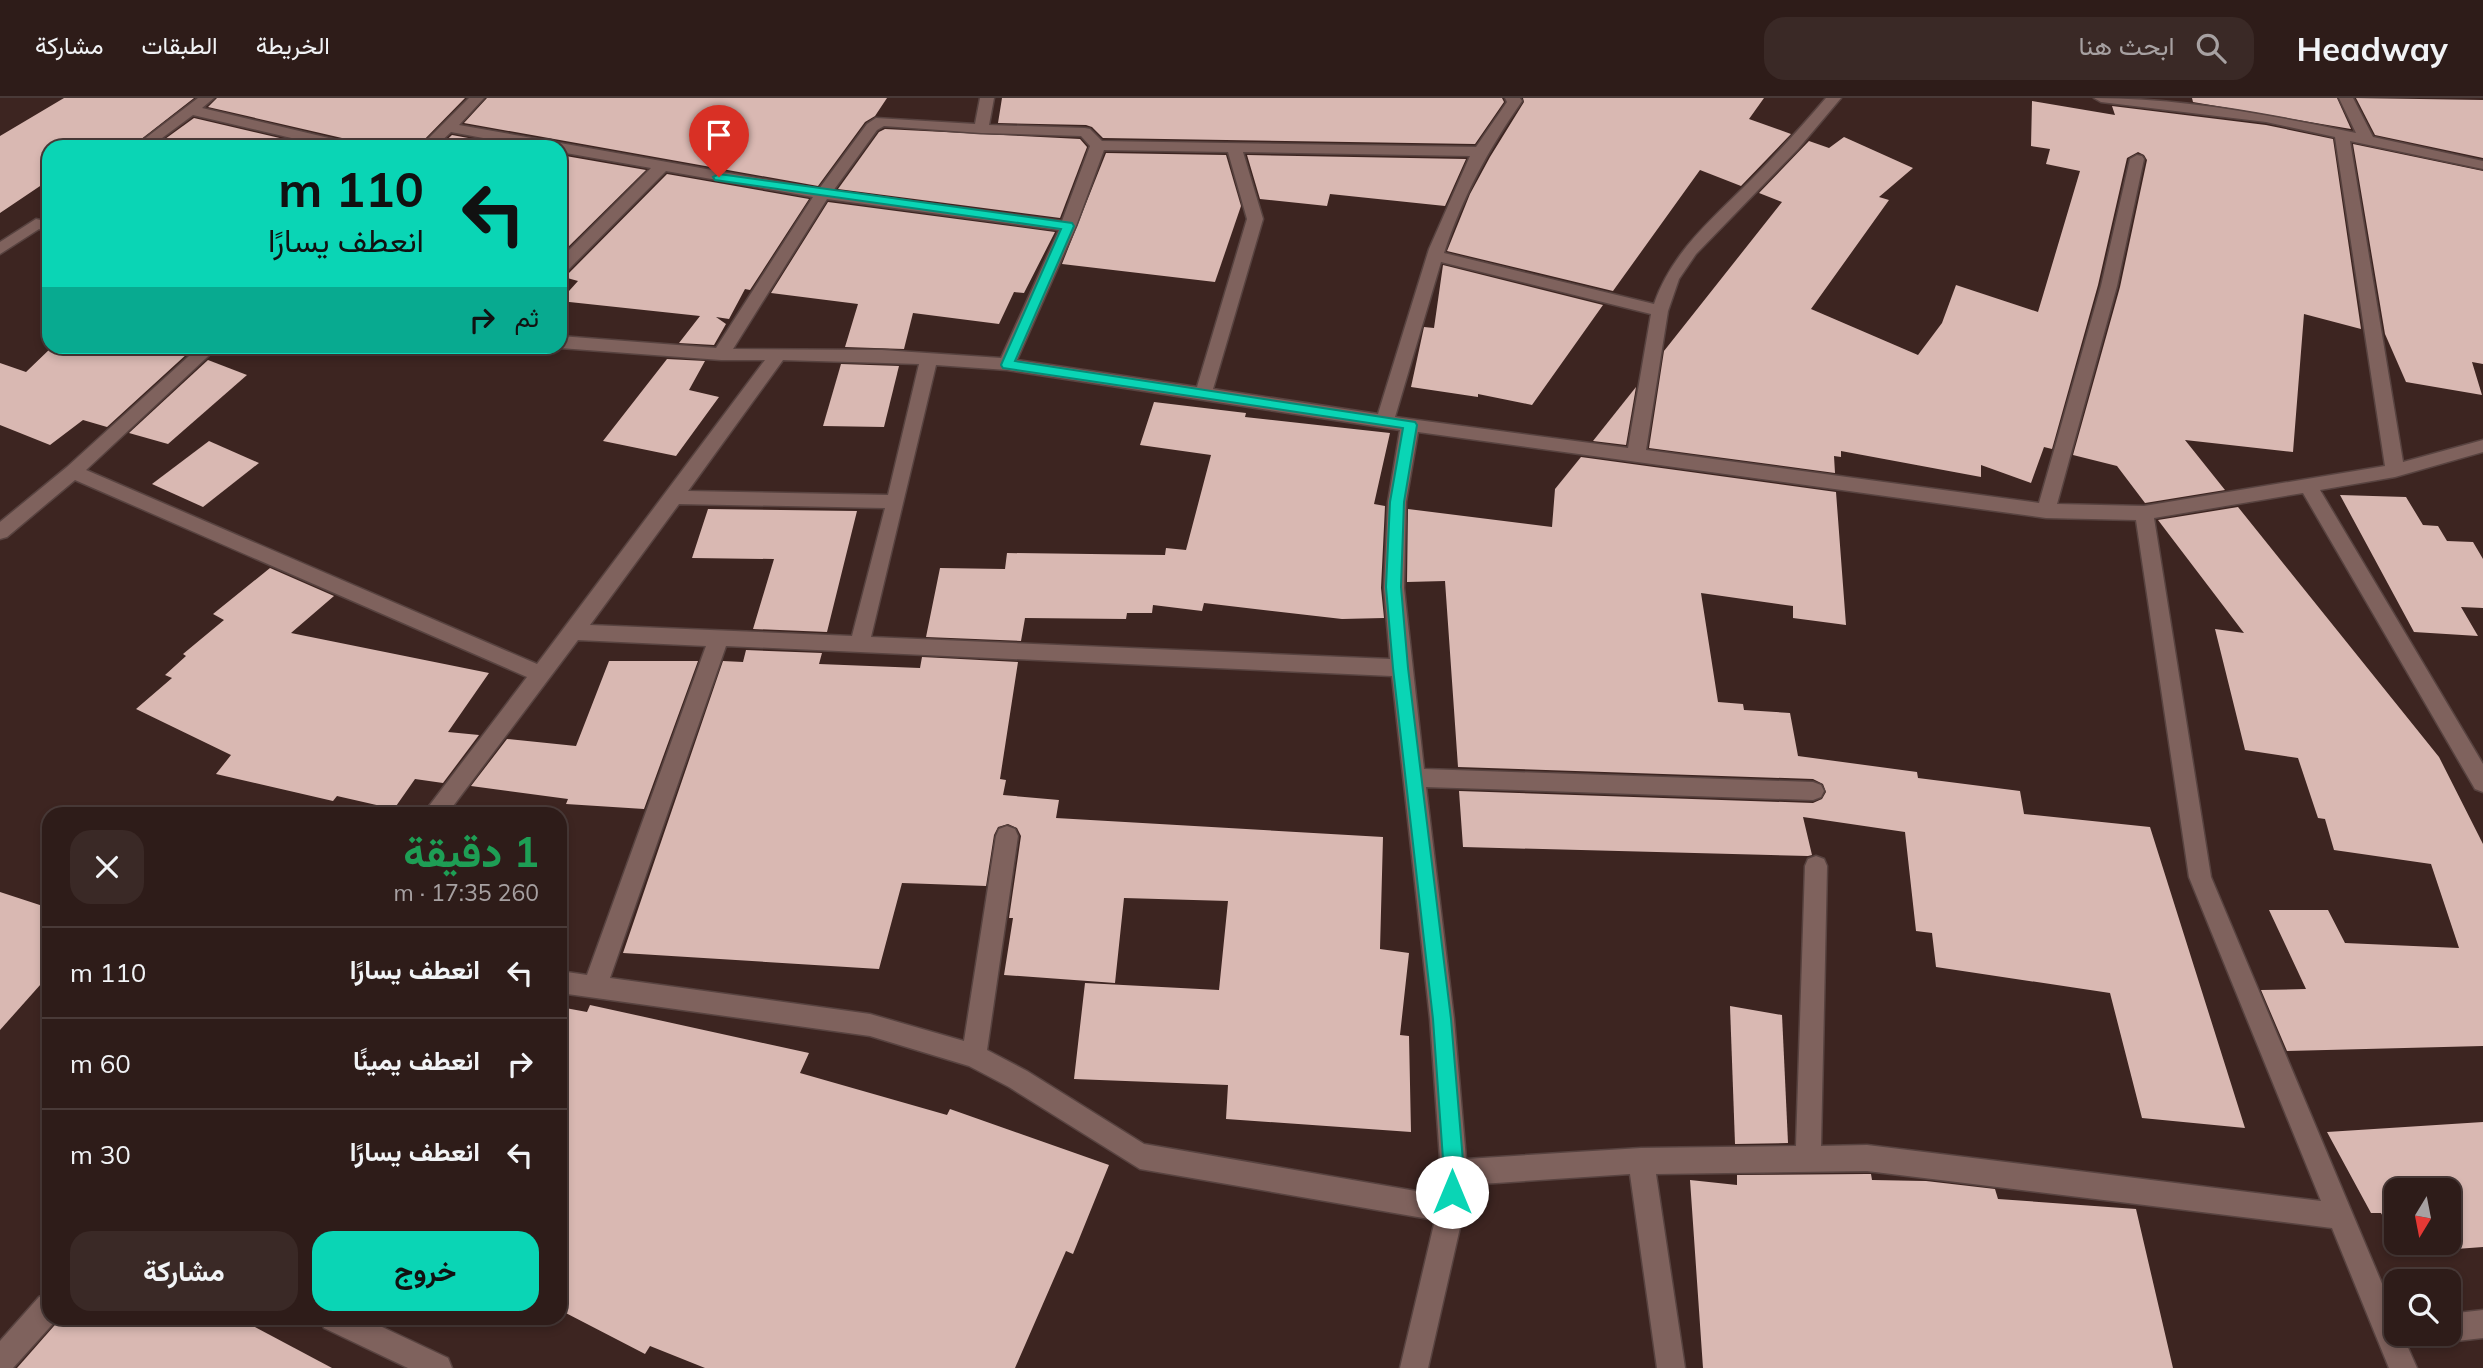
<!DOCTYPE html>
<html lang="ar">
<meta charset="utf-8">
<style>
:root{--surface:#2e1c19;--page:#3a2926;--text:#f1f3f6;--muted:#a7a1a2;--line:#493a38;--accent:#0ad5b5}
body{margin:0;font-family:Mulish,Vazirmatn,sans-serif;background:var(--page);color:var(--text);direction:rtl;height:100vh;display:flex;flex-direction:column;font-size:26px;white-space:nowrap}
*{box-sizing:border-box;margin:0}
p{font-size:23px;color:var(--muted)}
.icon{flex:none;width:38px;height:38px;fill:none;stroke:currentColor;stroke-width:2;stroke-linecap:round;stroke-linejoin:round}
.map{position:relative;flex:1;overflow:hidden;direction:ltr}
.drawer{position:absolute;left:42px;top:709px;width:525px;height:518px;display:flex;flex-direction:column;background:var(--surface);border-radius:21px;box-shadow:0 4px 10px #0003,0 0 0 2px var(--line);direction:rtl}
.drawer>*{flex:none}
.guide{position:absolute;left:42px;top:42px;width:525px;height:214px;border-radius:21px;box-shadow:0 4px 10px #0003,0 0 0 2px var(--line);direction:rtl;background:#0ad5b5;color:#111;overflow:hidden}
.needle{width:46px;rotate:190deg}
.tools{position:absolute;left:2384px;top:1080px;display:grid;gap:14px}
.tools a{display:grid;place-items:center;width:77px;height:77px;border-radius:14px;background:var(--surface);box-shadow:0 4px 10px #0003,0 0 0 2px var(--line);font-size:35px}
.pin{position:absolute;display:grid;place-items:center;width:60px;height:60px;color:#fff;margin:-72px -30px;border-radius:50% 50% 50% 0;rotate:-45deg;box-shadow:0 0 7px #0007}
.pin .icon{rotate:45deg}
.me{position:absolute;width:77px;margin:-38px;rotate:0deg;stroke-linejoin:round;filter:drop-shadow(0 0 5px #0008)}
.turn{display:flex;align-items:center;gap:24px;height:147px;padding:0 28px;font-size:32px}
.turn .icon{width:91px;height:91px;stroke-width:2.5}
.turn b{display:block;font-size:49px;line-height:60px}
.then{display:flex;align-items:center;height:66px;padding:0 28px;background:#0003;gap:14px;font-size:26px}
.round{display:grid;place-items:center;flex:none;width:74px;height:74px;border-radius:21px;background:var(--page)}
.summary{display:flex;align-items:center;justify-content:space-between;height:119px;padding:0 28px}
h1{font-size:42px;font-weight:700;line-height:52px;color:#1e9e55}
.button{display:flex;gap:14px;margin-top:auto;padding:14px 28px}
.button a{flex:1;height:80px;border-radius:21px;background:var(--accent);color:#111;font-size:28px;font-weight:700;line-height:80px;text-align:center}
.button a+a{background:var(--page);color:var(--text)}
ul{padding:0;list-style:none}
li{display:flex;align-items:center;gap:21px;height:91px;padding:0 28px;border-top:2px solid var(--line)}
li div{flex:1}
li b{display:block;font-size:26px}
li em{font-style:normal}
header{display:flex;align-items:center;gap:42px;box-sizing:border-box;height:98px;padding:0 35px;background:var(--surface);border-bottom:2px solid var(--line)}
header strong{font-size:33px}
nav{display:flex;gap:38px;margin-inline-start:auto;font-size:24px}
.search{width:490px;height:63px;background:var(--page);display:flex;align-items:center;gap:18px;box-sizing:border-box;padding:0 24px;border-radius:21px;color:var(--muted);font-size:26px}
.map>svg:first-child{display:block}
</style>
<header>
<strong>Headway</strong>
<div class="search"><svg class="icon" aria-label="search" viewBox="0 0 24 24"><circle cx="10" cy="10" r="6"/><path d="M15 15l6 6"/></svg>ابحث هنا</div>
<nav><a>الخريطة</a><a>الطبقات</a><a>مشاركة</a></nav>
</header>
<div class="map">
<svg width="2483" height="1270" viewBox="0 0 2483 1270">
<rect width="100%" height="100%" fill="#3d2521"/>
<!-- building -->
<g fill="#d9b8b2">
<polygon points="64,0 194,0 131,49 100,46 96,49 49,49 49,82 0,115 0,38"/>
<polygon points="217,0 465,0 417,49 359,49 355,43 208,9"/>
<polygon points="487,0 887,0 875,18 865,24 818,88 464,25"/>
<polygon points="1002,0 1502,0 1504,4 1475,46 1103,40 1092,29 1086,27 998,25"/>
<polygon points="1523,0 1764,0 1749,21 1791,36 1741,88 1700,72 1613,193 1447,153 1470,96 1490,59 1524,4"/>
<polygon points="2192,0 2337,0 2351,31 2193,4"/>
<polygon points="2356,0 2483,2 2483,60 2375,37"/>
<polygon points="2032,3 2115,17 2112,8 2266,27 2333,41 2361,231 2304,216 2293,354 2185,342 2225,392 2145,405 2117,368 2073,357 2120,189 2147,62 2144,57 2138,54 2127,60 2098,187 2052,351 2044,349 2031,385 1981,367 1981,379 1841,353 1841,359 1834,358 1835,375 1649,350 1664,253 1782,104 1759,95 1809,43 1829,50 1844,39 1913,70 1879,99 1889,102 1811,211 1918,257 1942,225 1956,187 2038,214 2080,73 2046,66 2050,51 2031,48"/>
<polygon points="194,20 318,49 154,49"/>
<polygon points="885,31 1080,41 1087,49 1060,120 838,91 879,34"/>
<polygon points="452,37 517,49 439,49"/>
<polygon points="2353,46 2483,73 2483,266 2472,264 2482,297 2406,284 2385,236"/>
<polygon points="1106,55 1226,57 1241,108 1215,184 1062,166"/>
<polygon points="560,57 646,72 560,157"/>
<polygon points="1247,57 1466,61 1445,108 1330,96 1327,108 1260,101"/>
<polygon points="667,76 809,101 750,192 745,191 729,221 716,219 726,226 714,247 679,245 700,218 560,203 578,183 560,178 560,177 568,176"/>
<polygon points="828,104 1055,134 1024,195 1014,194 999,226 913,215 904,251 845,249 858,206 771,195"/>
<polygon points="1443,167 1603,207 1532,307 1478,296 1478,299 1411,289 1424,229 1434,230"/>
<polygon points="53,248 171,248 188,255 107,329 83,322 50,347 0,327 0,265 26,274"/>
<polygon points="667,261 705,263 689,292 719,299 676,358 603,343"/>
<polygon points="208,262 247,277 168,346 129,335"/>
<polygon points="841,266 899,268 884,329 823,328"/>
<polygon points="1636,289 1626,347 1593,343"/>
<polygon points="1154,304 1246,315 1245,319 1390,335 1374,406 1385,408 1381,490 1384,520 1342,521 1204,505 1202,513 1153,507 1152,515 1127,515 1126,521 1025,520 1021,543 926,539 940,470 1005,471 1007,455 1165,457 1166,450 1186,452 1211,357 1140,347"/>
<polygon points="209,343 259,365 203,409 152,386"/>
<polygon points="1581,359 1836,394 1846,527 1793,520 1793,508 1701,495 1718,604 1743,606 1744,612 1790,615 1798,658 1917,674 1918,680 2020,693 2024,716 2150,729 2245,1030 2142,1020 2110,895 1936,869 1932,835 1916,833 1905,734 1803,719 1812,757 1808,758 1463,749 1459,693 1813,705 1822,701 1826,694 1823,686 1813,681 1458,669 1445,483 1407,484 1408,411 1552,429 1555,391"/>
<polygon points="2340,397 2406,399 2423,427 2438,428 2447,443 2473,444 2483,461 2483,510 2461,509 2478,538 2414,534"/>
<polygon points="2238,409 2439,659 2483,746 2483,948 2287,953 2261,892 2306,891 2269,812 2328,812 2345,845 2459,850 2431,766 2334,752 2325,721 2318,720 2298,660 2245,652 2215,531 2244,535 2158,422"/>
<polygon points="708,411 857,413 827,534 753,531 774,461 692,460"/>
<polygon points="270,470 334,498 291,535 489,575 448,634 479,637 443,685 415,681 394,711 337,698 333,703 216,676 231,657 136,611 172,580 165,577 186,558 183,556 224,522 213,516"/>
<polygon points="746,552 822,555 819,566 920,570 922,559 1018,564 1000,681 1006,682 1003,697 1059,702 1056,720 1383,739 1380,851 1409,855 1400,937 1409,938 1411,1034 1226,1021 1228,987 1074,981 1085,885 1219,892 1228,803 1124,800 1115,885 1004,877 1013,820 1009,820 1021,738 1017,730 1008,726 998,729 994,737 986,788 902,785 879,871 623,855 723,563 743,564"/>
<polygon points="609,563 698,563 644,711 566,706 568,701 471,688 507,641 576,648"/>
<polygon points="0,794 49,810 49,877 0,932"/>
<polygon points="590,907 809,955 800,975 947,1017 950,1011 1109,1067 1073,1156 1066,1153 1015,1270 705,1270 650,1248 645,1256 560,1212 560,909 587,914"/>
<polygon points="1730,908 1782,917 1788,1045 1735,1046"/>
<polygon points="2483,1024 2483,1149 2402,1155 2397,1144 2448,1144 2448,1092 2396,1092 2396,1143 2381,1115 2371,1115 2327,1034"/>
<polygon points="1867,1076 1871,1076 1872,1082 1926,1083 1995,1091 1998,1101 2136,1111 2173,1270 1703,1270 1690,1082 1737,1087 1737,1077"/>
<polygon points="61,1220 238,1220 332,1270 17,1270"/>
</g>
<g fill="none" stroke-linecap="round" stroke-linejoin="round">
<defs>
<g id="minor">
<polygon points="198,0 214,0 202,10 354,46 356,49 330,49 193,17 150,49 134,49"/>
<path d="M469,0H484L459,27L819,91L867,26L876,20L975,26L980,0H994L989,27L1085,30L1090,31L1102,43L1476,49L1507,4L1505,0H1520L1522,3C1488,52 1463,98 1444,155L1654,206C1672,154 1711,122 1749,84C1776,57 1801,29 1826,0H1841L1798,51L1696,156L1679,181L1668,213L1646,352L2039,405L2101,188L2130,61L2137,57L2142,58L2144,61L2117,188L2057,406L2144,408L2385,368L2335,39L2266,24L2101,4L2094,0C2183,0 2270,17 2356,35L2339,0H2353L2373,39L2483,63V71L2350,43L2403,364L2483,342V354L2395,379L2320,392L2483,666V694L2475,691L2303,395L2154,420L2211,779L2396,1219V1236H2402L2417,1270H2389L2332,1130L1867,1073L1656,1076L1685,1270H1657L1630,1076L1466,1087L1464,1112L1428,1270H1400L1435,1122L1140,1071L1009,989L969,968L870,938L560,895V873L587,877L706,548L578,542L447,716H423L527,579L75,382L7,439L0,441V424L67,369L200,248H219L86,372L537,566L765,262H721L560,250L556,248H560V238L716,250L813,99L666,73L566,174L560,175V161L651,70L560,54V49H531L451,34L435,49H420ZM884,28L981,35L1081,38L1090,48L1062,123L833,93L877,32ZM1104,52L1228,54L1247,121L1197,289L1017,262L1076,128ZM1243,54L1470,58L1429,151L1378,316L1213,291L1263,121ZM827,101L1059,132L1001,260L882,252L733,251ZM1441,164L1651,216L1628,350L1395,319ZM783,262L919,266L888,397L688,393ZM936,267L1007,272L1400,332L1388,404L1384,490L1390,561L871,539ZM1418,334L2046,420L2136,422L2189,779L2321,1103L1867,1047L1821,1048L1827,768L1824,761L1816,758L1808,761L1805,768L1796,1048L1641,1050L1466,1061L1454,921L1426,689L1813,702L1821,699L1824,693L1821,687L1813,684L1424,671L1404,490L1406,404ZM679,406L885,410L852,538L590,527ZM726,548L1392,578L1430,921L1441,1075L1439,1097L1144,1046L1027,973L987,952L1018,738L1015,731L1007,728L999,731L996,738L964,943L870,916L610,880Z"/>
<polygon points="36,121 49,124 49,134 39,131 0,156 0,144"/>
<polygon points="49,1195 49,1220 58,1220 13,1270 0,1270 0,1243 39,1199"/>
<polygon points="2483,1212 2483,1240 2448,1244 2438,1240 2437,1236 2448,1236 2448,1216"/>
<polygon points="320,1220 363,1220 448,1260 452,1270 408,1270 324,1230"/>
</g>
</defs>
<!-- minor casing -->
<use href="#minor" stroke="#584340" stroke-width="3"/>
<!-- minor -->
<use href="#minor" fill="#7f625d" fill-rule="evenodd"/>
</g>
<!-- route -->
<polygon fill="#0ad5b5" stroke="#068a76" stroke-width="2" points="719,76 1072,125 1074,128 1015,263 1415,324 1417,327 1404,404 1401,489 1408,570 1451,921 1464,1075 1459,1101 1452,1103 1445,1101 1443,1094 1444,1075 1433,921 1393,570 1386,489 1390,404 1403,330 1003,270 1001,267 1061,131 715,82 713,79"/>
</svg>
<div class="tools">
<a><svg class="needle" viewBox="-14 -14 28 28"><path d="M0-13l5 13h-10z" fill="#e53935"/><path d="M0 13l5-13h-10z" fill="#a7a1a2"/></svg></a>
<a><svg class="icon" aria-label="search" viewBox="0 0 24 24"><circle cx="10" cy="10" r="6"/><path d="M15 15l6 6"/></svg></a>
</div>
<div class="pin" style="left:719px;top:79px;background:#d93025"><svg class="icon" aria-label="arrive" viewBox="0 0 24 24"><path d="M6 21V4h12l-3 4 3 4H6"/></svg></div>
<svg class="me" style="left:1452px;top:1094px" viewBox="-20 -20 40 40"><circle r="19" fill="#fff"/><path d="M0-13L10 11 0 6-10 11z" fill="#0ad5b5"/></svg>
<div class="guide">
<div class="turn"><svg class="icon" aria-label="left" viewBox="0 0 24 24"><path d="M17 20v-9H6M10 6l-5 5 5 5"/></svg><div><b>110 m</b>انعطف يسارًا</div></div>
<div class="then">ثم<svg class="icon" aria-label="right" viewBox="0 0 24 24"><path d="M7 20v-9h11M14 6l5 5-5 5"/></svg></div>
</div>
<section class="drawer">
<div class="summary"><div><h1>1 دقيقة</h1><p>260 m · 17:35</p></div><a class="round"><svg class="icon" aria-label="close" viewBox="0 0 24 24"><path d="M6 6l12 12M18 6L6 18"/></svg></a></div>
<ul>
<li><svg class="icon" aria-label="left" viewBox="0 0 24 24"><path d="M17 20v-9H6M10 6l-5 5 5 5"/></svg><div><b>انعطف يسارًا</b></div><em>110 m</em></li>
<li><svg class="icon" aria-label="right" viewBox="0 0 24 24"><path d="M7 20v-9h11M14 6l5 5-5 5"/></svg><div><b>انعطف يمينًا</b></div><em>60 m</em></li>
<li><svg class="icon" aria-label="left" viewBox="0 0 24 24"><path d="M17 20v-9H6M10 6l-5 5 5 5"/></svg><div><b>انعطف يسارًا</b></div><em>30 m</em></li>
</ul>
<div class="button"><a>خروج</a><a>مشاركة</a></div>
</section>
</div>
